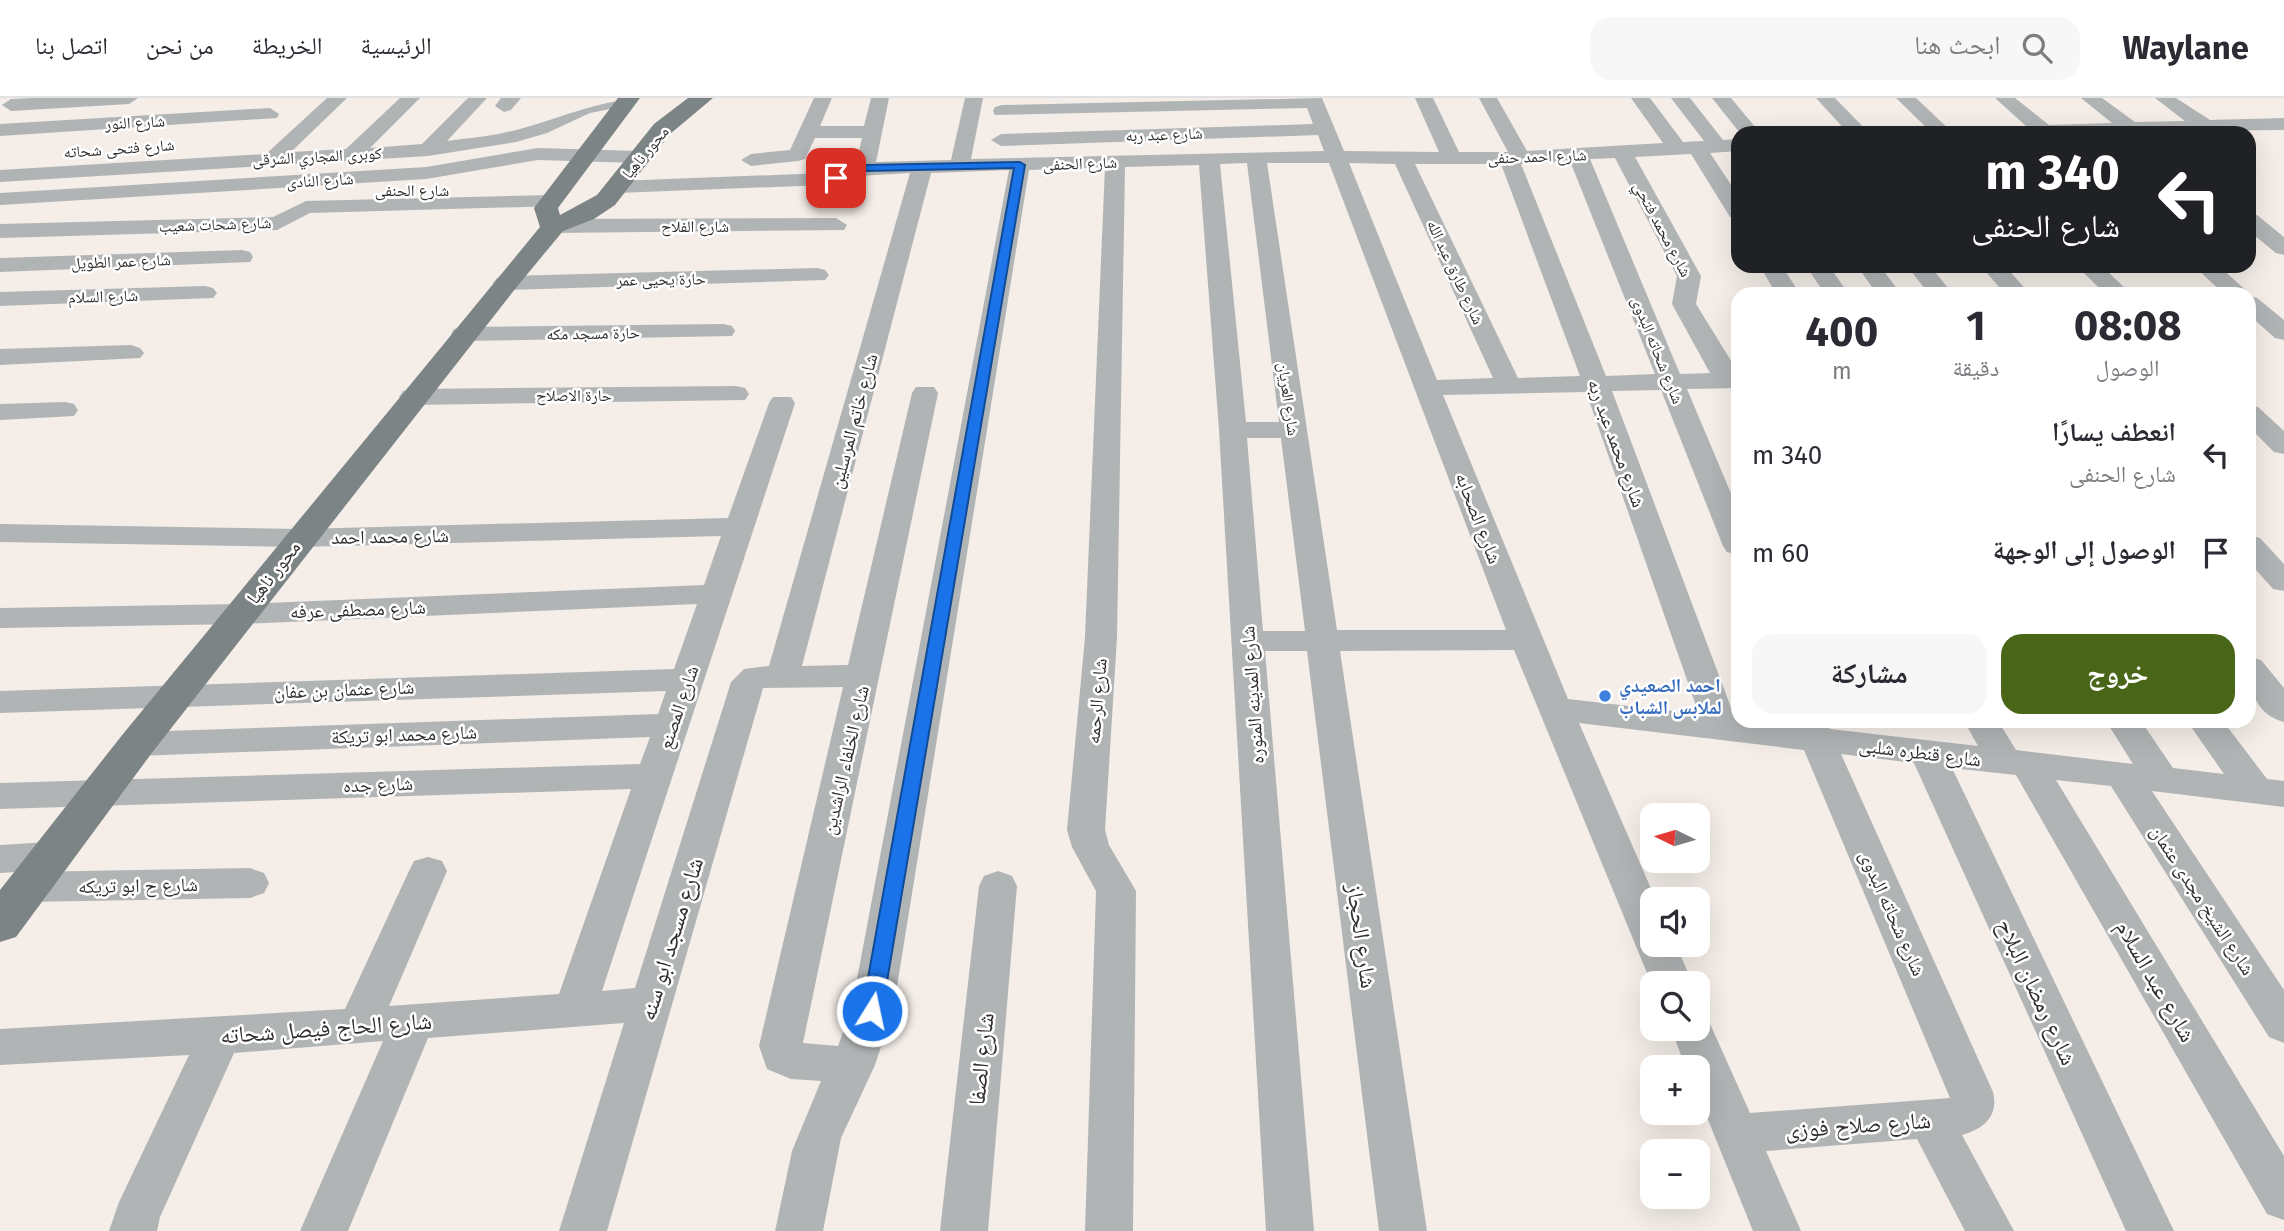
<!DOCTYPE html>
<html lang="ar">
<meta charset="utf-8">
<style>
:root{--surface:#fff;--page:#f7f7f7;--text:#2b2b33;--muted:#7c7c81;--line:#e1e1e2;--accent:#496517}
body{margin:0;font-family:"Fira Sans","Noto Naskh Arabic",sans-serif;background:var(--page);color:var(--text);direction:rtl;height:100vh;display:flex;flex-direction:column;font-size:26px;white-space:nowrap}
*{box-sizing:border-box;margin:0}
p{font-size:23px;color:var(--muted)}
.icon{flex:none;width:38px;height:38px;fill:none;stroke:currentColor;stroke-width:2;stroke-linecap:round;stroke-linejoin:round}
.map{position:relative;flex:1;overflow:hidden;direction:ltr}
.panel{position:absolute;left:1731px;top:189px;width:525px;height:441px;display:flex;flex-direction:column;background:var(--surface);border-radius:21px;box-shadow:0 7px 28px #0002;direction:rtl}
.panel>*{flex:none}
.guide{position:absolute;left:1731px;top:28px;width:525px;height:147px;border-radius:21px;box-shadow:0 7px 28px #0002;direction:rtl;background:#202124;color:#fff;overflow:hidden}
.needle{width:46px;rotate:275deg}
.fabs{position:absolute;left:1640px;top:705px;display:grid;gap:14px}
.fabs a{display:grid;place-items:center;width:70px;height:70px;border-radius:14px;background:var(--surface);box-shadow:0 7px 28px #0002;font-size:35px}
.pin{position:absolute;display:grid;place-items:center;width:60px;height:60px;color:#fff;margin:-30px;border-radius:14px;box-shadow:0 4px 10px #0006}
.me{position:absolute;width:77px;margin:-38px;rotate:10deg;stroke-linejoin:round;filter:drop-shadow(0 0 5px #0008)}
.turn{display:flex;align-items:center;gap:24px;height:147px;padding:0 21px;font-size:32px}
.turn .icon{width:91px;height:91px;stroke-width:2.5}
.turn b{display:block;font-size:49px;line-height:60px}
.eta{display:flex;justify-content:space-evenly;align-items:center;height:119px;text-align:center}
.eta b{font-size:42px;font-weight:700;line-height:49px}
.primary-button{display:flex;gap:14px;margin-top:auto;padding:14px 21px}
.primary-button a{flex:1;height:80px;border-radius:21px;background:var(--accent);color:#fff;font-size:28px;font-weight:700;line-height:80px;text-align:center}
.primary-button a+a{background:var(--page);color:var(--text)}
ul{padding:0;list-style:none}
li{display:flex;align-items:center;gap:21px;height:98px;padding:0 21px}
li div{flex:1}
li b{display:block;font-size:26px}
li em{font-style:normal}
header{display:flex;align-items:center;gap:42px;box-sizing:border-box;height:98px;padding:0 35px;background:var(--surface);border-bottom:2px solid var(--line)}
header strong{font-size:33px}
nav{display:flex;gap:38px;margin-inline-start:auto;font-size:24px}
.search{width:490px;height:63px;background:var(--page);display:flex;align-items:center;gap:18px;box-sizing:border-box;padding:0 24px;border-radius:21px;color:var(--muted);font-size:26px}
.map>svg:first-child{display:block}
</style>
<header>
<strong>Waylane</strong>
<div class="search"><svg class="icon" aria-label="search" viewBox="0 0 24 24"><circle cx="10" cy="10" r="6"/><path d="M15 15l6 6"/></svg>ابحث هنا</div>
<nav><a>الرئيسية</a><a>الخريطة</a><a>من نحن</a><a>اتصل بنا</a></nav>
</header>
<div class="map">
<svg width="2284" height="1133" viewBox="0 0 2284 1133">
<rect width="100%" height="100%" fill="#f4ede8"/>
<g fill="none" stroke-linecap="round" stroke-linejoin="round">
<!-- minor -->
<g fill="#b1b4b5" fill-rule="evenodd">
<polygon points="34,0 138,0 129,6 11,13 2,7 11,1"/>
<path d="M327,0H347L291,54L346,51L400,0H420L370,50L422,46L468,0H487L447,43C467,40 487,39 507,34C543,27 601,0 636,2L634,6L590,15L547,35L516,44L428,58L0,84V72L266,56Z"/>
<polygon points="501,0 521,0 511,12 504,14 495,8"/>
<path d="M814,0H832L820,28H864L871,0H889L876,64L951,62L965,0H983L971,61L1324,53L1318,37L1001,48L991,42L1001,36L1313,26L1307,10L995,17L993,13L995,9L1002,7L1322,0L1344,53L1439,54L1415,0H1433L1459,54H1508L1479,0H1497L1527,53L1663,45L1631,0H1650L1683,44L1704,43L1671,0H1690L1723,42L1738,41V53L1710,55L1738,97V120L1730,119L1691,56L1635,59L1701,178L1696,206L1738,274V290L1687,291L1738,412V457L1727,454L1723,448L1661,292L1612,293L1735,620L1738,623L1793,627L1794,623H1826L1830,631L1978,648L1964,623H1998L2016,652L2133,666L2106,623H2141L2173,670L2224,676L2187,623H2223L2267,681L2284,683V709L2152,693L2284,892V945L2269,939L2111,688L2056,682L2284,1058V1122L2267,1116L2016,677L1952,670L2174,1133H2126L1914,665L1841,656L1993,994C1999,1018 1984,1031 1962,1037L2014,1133H1965L1917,1041L1766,1053L1801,1133H1753L1698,997V970H1686L1671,931H1698V915L1707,919L1750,1015L1950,1000L1804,652L1579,625L1656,802H1652V847H1676L1693,886L1652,887L1514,552L1340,553L1427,1133H1379L1307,553H1265L1314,1133H1266L1219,332L1199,67L1125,69L1117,539L1105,732L1109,747L1136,793L1133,1133H1085L1096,793L1072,749L1067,732L1085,539L1105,69L1029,72L893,913L875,967L841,1040L823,1133H775L792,1053L821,983L791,981L767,971L759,948L843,589L763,590L607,1133H559L624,925L428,940L348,1133H300L383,943L234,955L160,1119L157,1133H109L119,1104L189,957L0,967V931L345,911L409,773L414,763L428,759L442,763L447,773L389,908L559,896L631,691L0,711V685L640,666L650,639L137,658L125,655L119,646L125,637L137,634L658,616L666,593L0,615V593L674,571L697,506L240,526L0,530V510L240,506L704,487L721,438L301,449L0,444V426L301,431L728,420L769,305L773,299H791L795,305L602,893L635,890L731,584L744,571L769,568L910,75L858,78L826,87L617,95L607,89L617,83L825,75L856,66L862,40H815L805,61L798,63L751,68L741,62L751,56L790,52ZM1615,60L1677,178L1672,206L1710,275L1680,276L1590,61ZM1570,63L1655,276L1606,278L1521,66ZM1247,65L1279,324H1246L1220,66ZM1267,65H1329L1506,532H1337ZM1349,65L1395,66L1493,280L1437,282ZM1415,66H1501L1580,278L1518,280ZM1009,72L851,913L838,948L803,945L938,295L934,289H916L912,295L848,567L802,568L931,75ZM1586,294L1699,616L1568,601L1443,297ZM1247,340H1281L1305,533H1263Z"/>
<polygon points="1712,0 1731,0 1760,35 1740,35"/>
<polygon points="1816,0 1835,0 1869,35 1848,35"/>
<polygon points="1896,0 1916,0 1953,35 1932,35"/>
<polygon points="1995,0 2015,0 2049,27 2112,25 2081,0 2102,0 2135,24 2185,23 2155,0 2176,0 2210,22 2284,20 2284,32 1962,35 1972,29 2026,28"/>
<polygon points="270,10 279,16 277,20 0,38 0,26"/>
<polygon points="538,50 639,53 649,59 639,65 538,62 426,81 0,107 0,95 426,69"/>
<polygon points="550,97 558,98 561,103 558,108 310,115 277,132 0,140 0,126 273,119 306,103"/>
<polygon points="2249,115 2257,117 2284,139 2284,157 2276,155 2249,133"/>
<polygon points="836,120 847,127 844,132 554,135 543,128 554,121"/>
<polygon points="242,152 250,154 253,159 250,164 0,174 0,160"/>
<polygon points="1760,168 1782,168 1800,196 1776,196"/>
<polygon points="1806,168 1829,168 1848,195 1825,196"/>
<polygon points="1857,168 1880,168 1901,196 1877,196"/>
<polygon points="1907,168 1930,168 1953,196 1929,196"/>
<polygon points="1981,168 2005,168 2030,196 2005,196"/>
<polygon points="2077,168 2102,168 2131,196 2105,196"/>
<polygon points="2194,168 2219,168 2250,196 2224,196"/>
<polygon points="817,170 825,172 829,177 825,182 505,192 497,190 493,185 497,180 505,178"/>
<polygon points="205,188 213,190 217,195 213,200 0,208 0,194"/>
<polygon points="2249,198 2257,200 2284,222 2284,242 2275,240 2249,217"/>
<polygon points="723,226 732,228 735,233 732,238 463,243 454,241 451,236 454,231 463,229"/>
<polygon points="131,247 140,250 144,255 140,260 0,267 0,251"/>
<polygon points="736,288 745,290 749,296 745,302 412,307 403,305 399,299 403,293 412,291"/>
<polygon points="65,304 74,306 78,312 74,318 0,322 0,306"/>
<polygon points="2249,307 2258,309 2284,333 2284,356 2274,354 2249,329"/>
<polygon points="2249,437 2260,440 2284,466 2284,493 2273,491 2249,464"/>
<path d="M2249,559L2261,562L2284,590V624C2253,616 2248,587 2249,559Z"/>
<polygon points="49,744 63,748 68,758 63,768 49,772 0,775 0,747"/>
<polygon points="250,770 264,775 269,785 264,795 250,800 26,804 12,799 6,789 12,779 26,774"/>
<polygon points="998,773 1012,778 1017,788 988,1133 940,1133 979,788 984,778"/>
</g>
<!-- major -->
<polygon fill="#7d8485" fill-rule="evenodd" points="618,0 640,0 558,110 560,117 597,97 654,26 688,0 713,0 670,36 615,107 594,121 563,133 515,191 151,656 16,839 0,844 0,792 123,636 540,129 534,110"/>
</g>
<!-- route -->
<polygon fill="#1a73e8" stroke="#114b97" stroke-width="2" points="1020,64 1025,67 882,913 880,918 865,918 862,913 1014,70 866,73 836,83 831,80 865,67"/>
<!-- markers -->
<circle fill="#3f7fe0" stroke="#fff" stroke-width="2.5" cx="1605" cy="598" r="7"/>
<g text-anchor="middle" stroke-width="5" stroke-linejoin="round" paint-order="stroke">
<!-- far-street labels -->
<g font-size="16" fill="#312f2d" stroke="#fff">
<text transform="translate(135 24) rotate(-3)" y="6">شارع النور</text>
<text transform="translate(1164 36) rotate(-2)" y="6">شارع عبد ربه</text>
<text transform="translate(119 50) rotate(-4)" y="6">شارع فتحى شحاته</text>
<text transform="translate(645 54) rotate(-50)" y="6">محور ناهيا</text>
<text transform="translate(317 58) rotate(-3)" y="6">كوبرى المجاري الشرقى</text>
<text transform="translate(1537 58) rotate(-2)" y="6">شارع احمد حنفى</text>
<text transform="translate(1080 65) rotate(-2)" y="6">شارع الحنفى</text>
<text transform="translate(320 82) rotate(-3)" y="6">شارع النادى</text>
<text x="412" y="98">شارع الحنفى</text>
<text transform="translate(215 126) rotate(-2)" y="6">شارع شحات شعيب</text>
<text x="695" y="134">شارع الفلاح</text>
<text transform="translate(1663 131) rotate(62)" y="6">شارع محمد فتحي</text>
<text transform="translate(121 163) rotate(-2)" y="6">شارع عمر الطويل</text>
<text transform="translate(1456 174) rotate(65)" y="6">شارع طارق عبد الله</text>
<text transform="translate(661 181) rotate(-1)" y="6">حارة يحيى عمر</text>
<text transform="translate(103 198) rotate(-2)" y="6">شارع السلام</text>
<text transform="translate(593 235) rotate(-1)" y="6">حارة مسجد مكه</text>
<text transform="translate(1658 252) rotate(68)" y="6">شارع شحاته البدوى</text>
<text x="574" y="303">حارة الاصلاح</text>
<text transform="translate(1289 301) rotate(82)" y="6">شارع العريان</text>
</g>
<!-- street labels -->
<g font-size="19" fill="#312f2d" stroke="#fff">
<text transform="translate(853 323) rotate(-75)" y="7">شارع خاتم المرسلين</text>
<text transform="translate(1617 345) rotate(70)" y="7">شارع محمد عبد ربه</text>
<text transform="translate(1479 420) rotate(69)" y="7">شارع الصحابه</text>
<text transform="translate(390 438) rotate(-1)" y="7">شارع محمد احمد</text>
<text transform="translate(273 474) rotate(-52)" y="7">محور ناهيا</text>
<text transform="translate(358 511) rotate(-2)" y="7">شارع مصطفى عرفه</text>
<text transform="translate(344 591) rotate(-2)" y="7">شارع عثمان بن عفان</text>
<text transform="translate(1252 597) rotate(-94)" y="7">شارع المدينه المنوره</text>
<text transform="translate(1096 603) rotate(-85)" y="7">شارع الرحمه</text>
<text transform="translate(678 609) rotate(-71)" y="7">شارع المصنع</text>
<text transform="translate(404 636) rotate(-2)" y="7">شارع محمد ابو تريكة</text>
<text transform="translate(1920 654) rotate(7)" y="7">شارع قنطره شلبى</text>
<text transform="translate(845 662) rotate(-77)" y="7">شارع الخلفاء الراشدين</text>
<text transform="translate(378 686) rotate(-2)" y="7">شارع جده</text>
<text transform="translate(138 787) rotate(-1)" y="7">شارع ح ابو تريكه</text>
<text transform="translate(2203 802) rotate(57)" y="7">شارع الشيخ مجدى عثمان</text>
<text transform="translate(1893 815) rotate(66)" y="7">شارع شحاته البدوى</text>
</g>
<!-- shop labels -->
<g font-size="19" font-weight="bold" fill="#366cbe" stroke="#fff" text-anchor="start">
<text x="1619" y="594">احمد الصعيدي<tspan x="1619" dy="22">لملابس الشباب</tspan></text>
</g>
<!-- near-street labels -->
<g font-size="23" fill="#312f2d" stroke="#fff">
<text transform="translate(1362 838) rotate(82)" y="8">شارع الحجاز</text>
<text transform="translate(671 841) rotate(-73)" y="8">شارع مسجد ابو سنه</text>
<text transform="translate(2156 883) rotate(60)" y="8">شارع عبد السلام</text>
<text transform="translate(2037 894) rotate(65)" y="8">شارع رمضان البلاح</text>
<text transform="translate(326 930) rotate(-4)" y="8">شارع الحاج فيصل شحاته</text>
<text transform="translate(981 961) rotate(-84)" y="8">شارع الصفا</text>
<text transform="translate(1858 1027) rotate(-4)" y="8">شارع صلاح فوزى</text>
</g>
</g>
</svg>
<div class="fabs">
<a><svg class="needle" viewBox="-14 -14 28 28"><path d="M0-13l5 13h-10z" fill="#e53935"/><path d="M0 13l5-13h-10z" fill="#7c7c81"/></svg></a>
<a><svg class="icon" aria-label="sound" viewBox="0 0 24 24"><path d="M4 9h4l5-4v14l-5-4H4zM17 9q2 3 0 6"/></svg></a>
<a><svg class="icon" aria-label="search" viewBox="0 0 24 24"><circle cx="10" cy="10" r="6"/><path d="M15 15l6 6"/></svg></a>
<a>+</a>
<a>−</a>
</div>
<div class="pin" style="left:836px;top:80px;background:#d93025"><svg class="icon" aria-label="arrive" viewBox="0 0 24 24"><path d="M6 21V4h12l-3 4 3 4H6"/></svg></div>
<svg class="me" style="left:872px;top:913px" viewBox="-20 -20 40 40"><circle r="17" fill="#1a73e8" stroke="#fff" stroke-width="3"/><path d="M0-11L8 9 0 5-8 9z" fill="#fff"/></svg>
<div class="guide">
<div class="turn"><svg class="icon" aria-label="left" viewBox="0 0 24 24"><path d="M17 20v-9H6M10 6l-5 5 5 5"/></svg><div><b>340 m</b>شارع الحنفى</div></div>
</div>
<section class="panel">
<div class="eta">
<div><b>08:08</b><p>الوصول</p></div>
<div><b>1</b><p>دقيقة</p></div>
<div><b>400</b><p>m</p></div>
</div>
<ul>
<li><svg class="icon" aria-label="left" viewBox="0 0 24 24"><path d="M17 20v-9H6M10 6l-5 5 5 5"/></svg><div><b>انعطف يسارًا</b><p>شارع الحنفى</p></div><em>340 m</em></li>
<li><svg class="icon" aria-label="arrive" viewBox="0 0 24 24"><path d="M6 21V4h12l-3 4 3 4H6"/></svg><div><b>الوصول إلى الوجهة</b></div><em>60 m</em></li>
</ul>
<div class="primary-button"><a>خروج</a><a>مشاركة</a></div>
</section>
</div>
